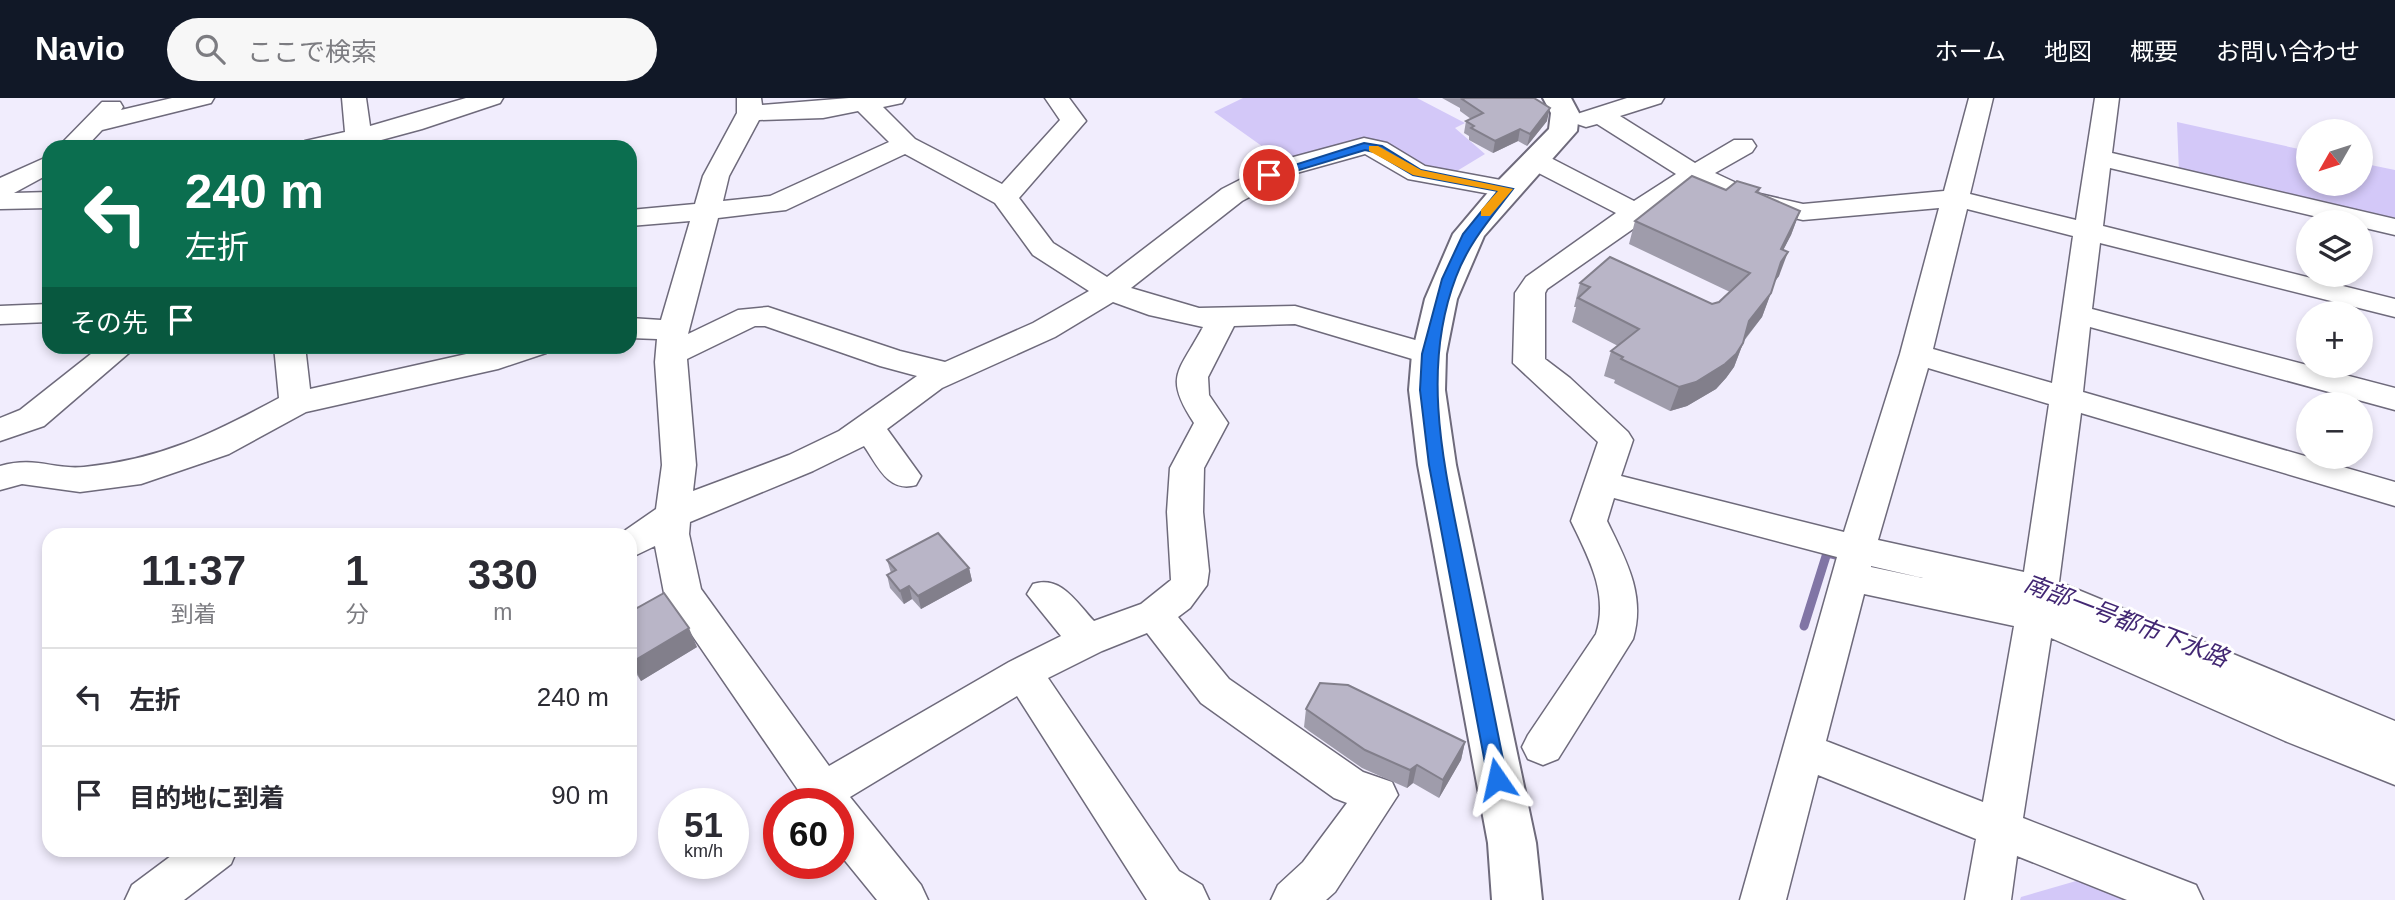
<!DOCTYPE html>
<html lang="ja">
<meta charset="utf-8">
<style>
:root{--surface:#fff;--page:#f7f7f7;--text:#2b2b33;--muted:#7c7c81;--line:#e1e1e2;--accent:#111827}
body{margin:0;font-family:Helvetica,"Noto Sans JP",sans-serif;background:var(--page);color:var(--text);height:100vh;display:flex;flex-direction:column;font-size:26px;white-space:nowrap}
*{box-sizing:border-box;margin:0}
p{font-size:23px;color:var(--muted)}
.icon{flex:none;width:38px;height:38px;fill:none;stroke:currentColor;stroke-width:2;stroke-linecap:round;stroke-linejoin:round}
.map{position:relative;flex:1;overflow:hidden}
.sheet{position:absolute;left:42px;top:430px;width:595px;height:329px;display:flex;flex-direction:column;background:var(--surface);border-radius:21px;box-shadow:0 4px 10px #0003}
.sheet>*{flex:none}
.banner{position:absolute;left:42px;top:42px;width:595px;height:214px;border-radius:21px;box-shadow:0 4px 10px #0003;background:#0b6e4f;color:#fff;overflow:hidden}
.needle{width:46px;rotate:231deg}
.fabs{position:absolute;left:2296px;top:21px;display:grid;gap:14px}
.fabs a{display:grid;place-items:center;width:77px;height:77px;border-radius:50%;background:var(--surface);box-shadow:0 4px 10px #0003;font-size:35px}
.speed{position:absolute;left:658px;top:690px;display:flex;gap:14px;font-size:35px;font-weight:700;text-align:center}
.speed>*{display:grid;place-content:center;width:91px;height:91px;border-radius:50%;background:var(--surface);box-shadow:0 4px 10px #0003;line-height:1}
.speed small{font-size:18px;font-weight:400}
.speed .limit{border:10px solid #d22;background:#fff;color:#111}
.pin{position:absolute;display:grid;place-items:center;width:60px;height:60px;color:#fff;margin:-30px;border:4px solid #fff;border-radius:50%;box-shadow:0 2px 7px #0007}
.me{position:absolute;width:77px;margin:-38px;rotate:349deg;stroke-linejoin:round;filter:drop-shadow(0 0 5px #0008)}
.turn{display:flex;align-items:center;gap:24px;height:147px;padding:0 28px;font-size:32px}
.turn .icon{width:91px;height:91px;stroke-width:2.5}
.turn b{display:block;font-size:49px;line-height:60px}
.then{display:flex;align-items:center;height:66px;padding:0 28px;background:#0003;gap:14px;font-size:26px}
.eta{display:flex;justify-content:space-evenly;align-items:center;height:119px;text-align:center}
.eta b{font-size:42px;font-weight:700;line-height:49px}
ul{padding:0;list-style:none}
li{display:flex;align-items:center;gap:21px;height:98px;padding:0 28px;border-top:2px solid var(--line)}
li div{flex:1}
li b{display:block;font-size:26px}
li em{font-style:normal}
header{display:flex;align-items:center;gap:42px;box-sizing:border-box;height:98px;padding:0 35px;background:var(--accent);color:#fff}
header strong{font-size:33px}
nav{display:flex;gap:38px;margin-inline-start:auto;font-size:24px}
.search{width:490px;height:63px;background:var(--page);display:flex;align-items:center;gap:18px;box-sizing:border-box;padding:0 24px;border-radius:38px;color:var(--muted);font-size:26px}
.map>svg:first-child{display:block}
</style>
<header>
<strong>Navio</strong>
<div class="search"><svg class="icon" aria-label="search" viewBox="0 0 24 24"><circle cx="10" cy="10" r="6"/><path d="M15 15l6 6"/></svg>ここで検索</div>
<nav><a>ホーム</a><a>地図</a><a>概要</a><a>お問い合わせ</a></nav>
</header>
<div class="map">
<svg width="2395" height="802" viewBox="0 0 2395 802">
<rect width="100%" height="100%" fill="#f1edfd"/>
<!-- green -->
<g fill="#d3c8f8">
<polygon points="1243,0 1417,0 1465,25 1455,30 1485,56 1447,79 1379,47 1287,66 1214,14"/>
<polygon points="2177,24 2308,53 2308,86 2361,86 2361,65 2395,72 2395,125 2179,75"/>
<polygon points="2083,781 2137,802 2020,802 2021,799"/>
</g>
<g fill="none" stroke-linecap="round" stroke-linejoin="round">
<!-- stream -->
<polyline stroke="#8175a5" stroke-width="9" points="1804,528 1827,455 1835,457"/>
<defs>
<g id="minor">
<polygon points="172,0 214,0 211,5 102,32 86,49 58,49 102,4 120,4 123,9 121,12"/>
<polygon points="342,0 366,0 370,28 466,0 503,0 500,5 422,31 359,48 301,49 305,43 345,34"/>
<path d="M737,0H761L762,7L849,0H905L902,5L883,9L915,41L1002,86L1060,22L1045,0H1069L1086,23L1019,100L1053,145L1107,179L1222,91L1275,64L1364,40L1387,45L1425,68L1517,85L1521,91L1517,97L1507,99L1408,81L1365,56L1293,76L1242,103L1131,190L1199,210L1295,208L1440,249L1445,256L1440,263L1429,266L1295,226L1234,228L1208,279L1209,297L1228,325L1204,370L1203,414L1209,473L1207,487L1190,510L1178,519L1229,581L1363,674L1392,684L1398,697L1335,794L1326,802H1271L1278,787L1303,764L1347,705L1334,700L1201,605L1147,535L1102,553L1048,580L1179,773L1202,787L1209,802H1147L1017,598L850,699L921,787L928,802H877L842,759L838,754V705H807L670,505L664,495L655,448L630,460V438H617L656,411L662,367L655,264L657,241L630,240V220L661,222L690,123L630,128V112L695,106L703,78L737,15ZM858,13L889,44L770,98L723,103L729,78L759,22L823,20ZM905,56L995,105L1033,157L1089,193L1033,225L945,264L900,253L768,209L738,212L688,236L718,120L786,112ZM1113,204L1149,217L1203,229C1179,274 1163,278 1194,325L1170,370L1167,414L1171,482L1141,506L1094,523C1076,504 1061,477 1033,486L1027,496L1061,538L1009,564L829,668L701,491L689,436L690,424L813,373L864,348C878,368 888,395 916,387L921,378L887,331L942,290L1055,239ZM755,228H765L880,268L917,278L839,333L789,357L693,393L696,367L687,261Z"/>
<path d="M1627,0H1664L1661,5L1620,18L1695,65L1734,42H1752L1756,48L1752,54L1715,75L1760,96L1803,106L1944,93L1969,0H1993L1970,96L2076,122L2095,0H2119L2112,55L2395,121V137L2361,129V124H2339L2110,70L2103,128L2395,201V219L2100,145L2092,211L2395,290V312L2090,229L2083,294L2395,384V408L2081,315L2059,484L2395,623V687L2285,643L2051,540L2023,720L2196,787L2203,802H2127L2017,758L2011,802H1965L1976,741L1818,677L1786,802H1740L1837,459L1614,400L1607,423C1626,462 1646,497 1633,541L1558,661L1543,667L1528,661L1522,649L1528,637L1596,536C1609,495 1588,459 1571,423L1598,344L1513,265L1515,195L1526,179L1616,115L1525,68L1521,62L1525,56H1543L1634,103L1676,76L1597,26L1586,29L1577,26L1573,21L1577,16ZM1696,87L1740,108L1803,122L1939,110L1900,256L1844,434L1621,378L1633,342L1628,334L1570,280L1545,261V195L1547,191ZM1967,111L2073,138L2052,285L1933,251ZM1928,270L2049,306L2024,474L1878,442ZM1871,468L1923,480L1871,469ZM1864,496L2014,528L1983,704L1826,643Z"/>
<polygon points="49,58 49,76 14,95 49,94 49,110 0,111 0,80"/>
<polygon points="49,206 49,224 0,226 0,208"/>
<polygon points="101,248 137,248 44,328 0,343 0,320 20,312"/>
<path d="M274,248H305L310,291L502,248H550L546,255L498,271L306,314L229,356L141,386L80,394L22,386L0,392V368C36,358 53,372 84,369C162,361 212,336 279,300Z"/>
<polygon points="179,752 237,752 231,766 184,802 125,802 132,787"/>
</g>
<polygon id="major" points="1543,0 1571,0 1579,15 1577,33 1484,138 1457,201 1446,256 1445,292 1456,367 1536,745 1542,802 1492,802 1488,745 1418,367 1409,292 1412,256 1425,201 1453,136 1496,85 1549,31 1551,15"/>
</defs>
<!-- minor casing -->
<use href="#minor" stroke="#6e6a7b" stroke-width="3"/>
<!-- major casing -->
<use href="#major" stroke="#6e6a7b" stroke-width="4"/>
<!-- minor -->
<use href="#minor" fill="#fff" fill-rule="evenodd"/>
<!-- major -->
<use href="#major" fill="#fff" fill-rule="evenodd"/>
</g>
<!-- wall -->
<g fill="#9f9cab">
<polygon points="1442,0 1534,0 1547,23 1527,48 1518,43 1493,55 1469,42 1469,38 1464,35 1466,23 1471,21 1460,13 1460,10"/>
<polygon points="1760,90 1759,95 1800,113 1791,137 1783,152 1779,178 1775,183 1762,219 1744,243 1734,269 1726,280 1716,291 1687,308 1670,313 1614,285 1615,282 1604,278 1611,253 1618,248 1572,224 1576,209 1574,209 1580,185 1712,206 1719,204 1730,194 1629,146 1635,123 1726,92"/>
<polygon points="887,462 969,470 972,483 921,511 912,501 904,506 890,490 887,477 891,475"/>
<polygon points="630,503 637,510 697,549 641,583 637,577 630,581"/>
<polygon points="1306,611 1465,644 1461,662 1439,700 1413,685 1407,690 1362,670 1309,633 1304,629"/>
</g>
<!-- shaded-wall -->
<g fill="#827f8b">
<polygon points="1550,10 1547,23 1527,48 1530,36"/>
<polygon points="1520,31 1518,43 1493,55 1495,43"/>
<polygon points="1800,113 1791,137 1772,174 1781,151"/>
<polygon points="1788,154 1779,178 1772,187 1781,164"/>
<polygon points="1771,195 1762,219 1740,247 1749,223"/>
<polygon points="1743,245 1734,269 1726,280 1716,291 1687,308 1670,313 1679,289"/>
<polygon points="969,470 972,483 921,511 918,498"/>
<polygon points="909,488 912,501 904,506 900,493"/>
<polygon points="689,530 697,549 641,583 632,564"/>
<polygon points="630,564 637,577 630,581"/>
<polygon points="1465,644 1461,662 1439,700 1443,682"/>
<polygon points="1417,667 1413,685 1407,690 1410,672"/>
</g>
<!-- building -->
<g fill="#b9b5c7" stroke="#827f8b" stroke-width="2">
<polygon points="1465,0 1534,0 1550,10 1530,36 1520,31 1495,43 1471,30 1474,28 1466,23 1483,15 1462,1"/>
<polygon points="1692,78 1726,92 1737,83 1760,90 1756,94 1800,113 1781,151 1788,154 1781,164 1771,195 1749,223 1743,245 1736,256 1725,266 1696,284 1679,289 1621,261 1623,259 1611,253 1639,231 1578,200 1590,189 1580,185 1610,159 1712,206 1719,204 1750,175 1635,123"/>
<polygon points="938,435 969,470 918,498 909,488 900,493 887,477 896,472 887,462"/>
<polygon points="664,495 689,530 632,564 630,562 630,503 637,510"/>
<polygon points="1320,585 1348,587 1465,644 1443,682 1417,667 1410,672 1365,652 1306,611"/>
</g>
<!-- route -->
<path fill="#1a73e8" stroke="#114b97" stroke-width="2" d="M1364,45L1382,48L1421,72L1513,91C1491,120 1469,144 1456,179C1419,276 1446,375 1465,472C1479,542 1493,611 1507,681L1504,687H1491L1488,681L1429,367L1420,292L1422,256L1442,181L1463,136L1498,93L1413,77L1374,54L1365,52L1269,81L1263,77Z"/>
<!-- slow -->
<polygon fill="#f59e0b" points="1369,48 1378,48 1421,72 1513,91 1490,118 1481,118 1481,112 1498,93 1413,77 1369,53"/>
<g text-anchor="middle" stroke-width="6" stroke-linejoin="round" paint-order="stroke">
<!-- water labels -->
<g font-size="24" font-style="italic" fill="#422773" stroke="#fff">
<text transform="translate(2126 523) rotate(21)" y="8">南部一号都市下水路</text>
</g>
</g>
</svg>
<div class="fabs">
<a><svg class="needle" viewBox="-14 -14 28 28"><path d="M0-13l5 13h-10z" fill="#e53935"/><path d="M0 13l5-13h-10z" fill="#7c7c81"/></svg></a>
<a><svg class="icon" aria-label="layers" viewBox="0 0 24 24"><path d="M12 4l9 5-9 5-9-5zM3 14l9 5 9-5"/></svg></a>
<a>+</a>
<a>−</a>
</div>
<div class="speed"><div>51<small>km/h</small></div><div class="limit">60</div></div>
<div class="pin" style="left:1269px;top:77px;background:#d93025"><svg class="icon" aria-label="arrive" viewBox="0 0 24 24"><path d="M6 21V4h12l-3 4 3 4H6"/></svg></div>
<svg class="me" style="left:1497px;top:681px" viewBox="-20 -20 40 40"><path d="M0-17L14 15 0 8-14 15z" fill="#1a73e8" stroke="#fff" stroke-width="4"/></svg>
<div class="banner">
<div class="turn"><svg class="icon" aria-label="left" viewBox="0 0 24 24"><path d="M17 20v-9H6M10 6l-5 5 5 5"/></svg><div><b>240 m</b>左折</div></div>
<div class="then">その先<svg class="icon" aria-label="arrive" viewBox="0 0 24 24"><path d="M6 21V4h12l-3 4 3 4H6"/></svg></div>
</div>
<section class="sheet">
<div class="eta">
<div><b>11:37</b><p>到着</p></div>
<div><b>1</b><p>分</p></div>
<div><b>330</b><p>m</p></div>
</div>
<ul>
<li><svg class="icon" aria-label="left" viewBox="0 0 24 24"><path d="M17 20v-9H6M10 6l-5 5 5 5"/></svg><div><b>左折</b></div><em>240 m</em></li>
<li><svg class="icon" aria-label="arrive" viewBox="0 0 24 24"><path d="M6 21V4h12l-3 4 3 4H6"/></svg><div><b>目的地に到着</b></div><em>90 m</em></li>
</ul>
</section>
</div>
